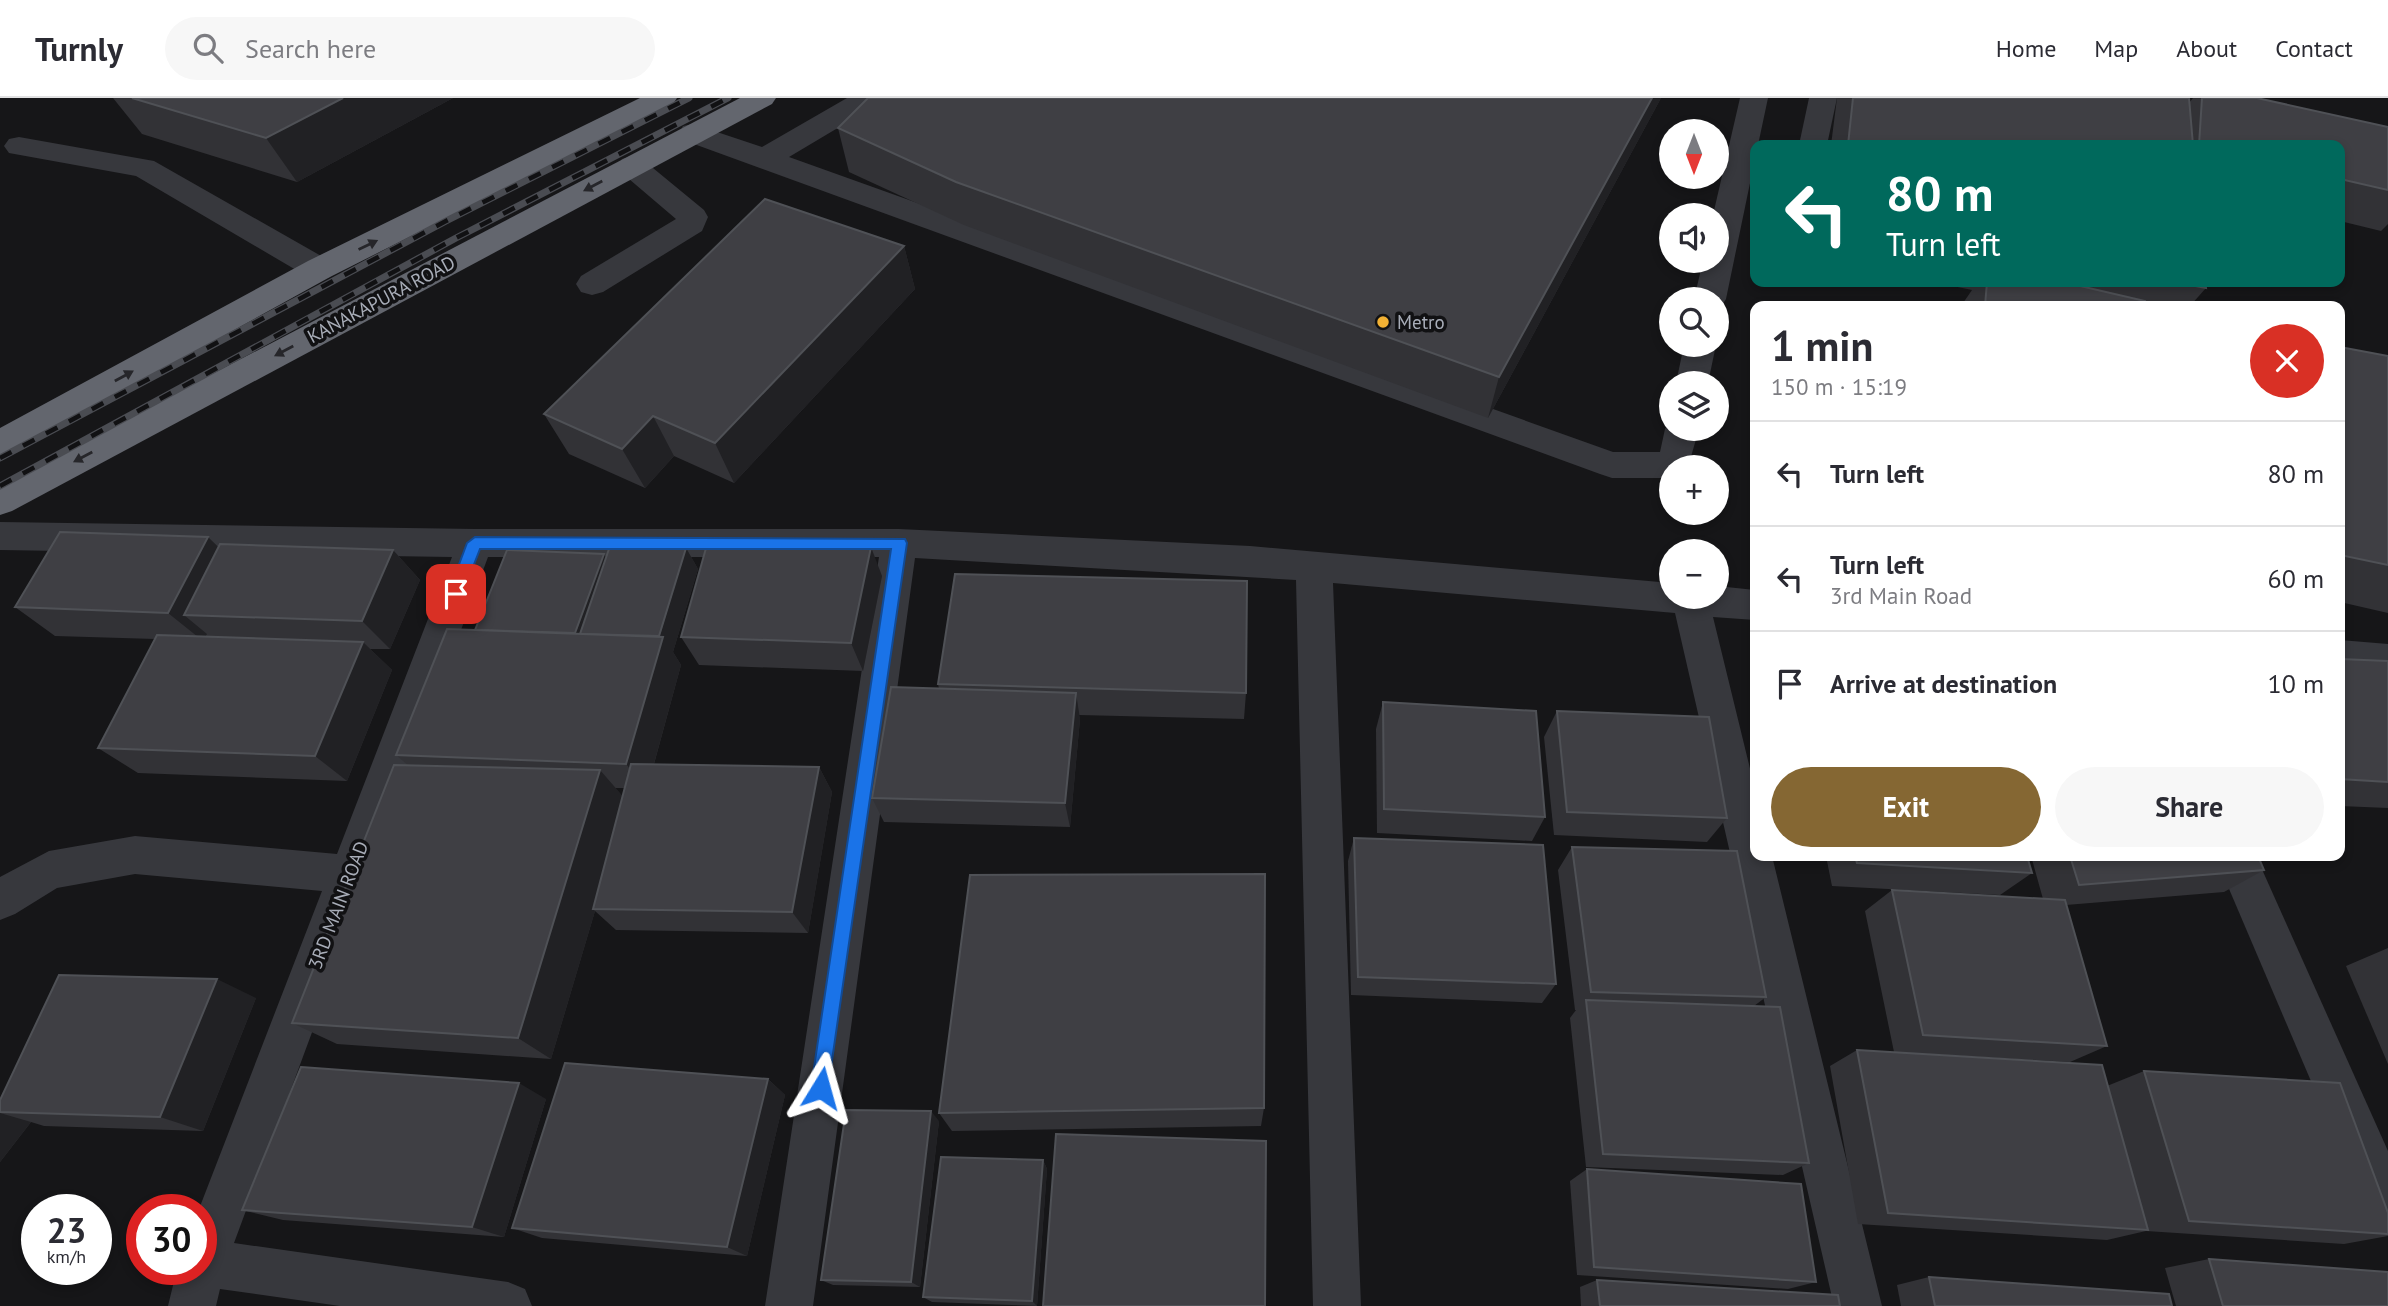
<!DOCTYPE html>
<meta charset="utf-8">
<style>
:root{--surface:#fff;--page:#f7f7f7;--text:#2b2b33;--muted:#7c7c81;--line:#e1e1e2;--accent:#856733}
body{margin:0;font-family:"PT Sans",sans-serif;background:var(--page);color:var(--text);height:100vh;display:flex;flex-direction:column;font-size:26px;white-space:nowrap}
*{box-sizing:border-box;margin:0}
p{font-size:23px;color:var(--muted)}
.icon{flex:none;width:38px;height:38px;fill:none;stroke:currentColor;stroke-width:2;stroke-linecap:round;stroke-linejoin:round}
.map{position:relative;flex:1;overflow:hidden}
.side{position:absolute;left:1750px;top:203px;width:595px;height:560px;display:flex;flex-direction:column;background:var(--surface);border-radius:14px;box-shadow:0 4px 10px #0003}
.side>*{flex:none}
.guide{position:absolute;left:1750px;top:42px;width:595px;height:147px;border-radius:14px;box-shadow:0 4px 10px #0003;background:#00695c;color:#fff;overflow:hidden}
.needle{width:46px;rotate:180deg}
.controls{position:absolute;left:1659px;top:21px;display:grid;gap:14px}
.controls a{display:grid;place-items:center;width:70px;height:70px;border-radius:50%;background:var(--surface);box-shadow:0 4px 10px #0003;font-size:35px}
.speed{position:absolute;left:21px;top:1096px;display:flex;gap:14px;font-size:35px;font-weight:700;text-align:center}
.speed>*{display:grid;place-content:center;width:91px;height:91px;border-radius:50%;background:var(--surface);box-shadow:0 4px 10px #0003;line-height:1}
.speed small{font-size:18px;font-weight:400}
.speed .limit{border:10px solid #d22;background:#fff;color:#111}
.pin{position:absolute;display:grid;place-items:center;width:60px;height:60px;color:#fff;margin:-30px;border-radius:14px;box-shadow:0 4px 10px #0006}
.me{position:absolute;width:77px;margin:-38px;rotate:8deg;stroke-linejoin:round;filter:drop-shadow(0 0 5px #0008)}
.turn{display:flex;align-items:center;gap:24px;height:147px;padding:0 21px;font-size:32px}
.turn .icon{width:91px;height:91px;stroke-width:2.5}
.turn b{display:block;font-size:49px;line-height:60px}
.round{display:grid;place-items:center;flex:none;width:74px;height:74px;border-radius:37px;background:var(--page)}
.head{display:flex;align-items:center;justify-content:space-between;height:119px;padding:0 21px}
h1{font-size:42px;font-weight:700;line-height:52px}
.cta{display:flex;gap:14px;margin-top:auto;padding:14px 21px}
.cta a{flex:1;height:80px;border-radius:42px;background:var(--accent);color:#fff;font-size:28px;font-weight:700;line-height:80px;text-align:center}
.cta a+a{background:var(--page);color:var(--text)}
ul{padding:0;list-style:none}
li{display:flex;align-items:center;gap:21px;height:105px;padding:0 21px;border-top:2px solid var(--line)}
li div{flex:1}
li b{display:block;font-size:26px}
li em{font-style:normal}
header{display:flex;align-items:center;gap:42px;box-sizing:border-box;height:98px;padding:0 35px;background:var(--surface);border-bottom:2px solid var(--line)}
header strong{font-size:33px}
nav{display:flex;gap:38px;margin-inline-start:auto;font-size:24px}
.search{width:490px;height:63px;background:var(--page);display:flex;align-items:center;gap:18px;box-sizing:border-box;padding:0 24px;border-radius:38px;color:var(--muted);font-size:26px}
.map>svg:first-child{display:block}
</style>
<header>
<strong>Turnly</strong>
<div class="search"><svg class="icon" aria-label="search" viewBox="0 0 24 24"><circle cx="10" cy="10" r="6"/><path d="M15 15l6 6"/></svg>Search here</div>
<nav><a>Home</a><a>Map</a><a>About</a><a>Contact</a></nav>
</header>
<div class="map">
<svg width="2388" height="1208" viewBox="0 0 2388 1208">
<rect width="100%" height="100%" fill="#161618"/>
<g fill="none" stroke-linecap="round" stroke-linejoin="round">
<!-- minor -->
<g fill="#37383d" fill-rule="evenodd">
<polygon points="847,0 882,0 878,6 789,59 1613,354 1660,354 1665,331 1671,322 1671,331 1699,331 1688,369 1671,369 1671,380 1612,380 1600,376 683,42 679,35 683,28 693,26 762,49"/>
<polygon points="1740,0 1768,0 1758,47 1755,47 1755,61 1726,201 1721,209 1717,210 1717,201 1694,201 1703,163 1717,163 1717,117 1713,117"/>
<polygon points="1809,0 1837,0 1827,47 1799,47"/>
<polygon points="19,39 154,63 330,163 335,171 330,179 319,182 308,179 136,78 9,55 4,48 9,41"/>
<polygon points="632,58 642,61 704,112 708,119 702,133 603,194 592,197 581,194 576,186 581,178 676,121 622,75 617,68 622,61"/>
<polygon points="1684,247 1716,247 1708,285 1676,285"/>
<polygon points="0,424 475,431 899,431 1250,448 1671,485 1671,499 1717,499 1717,488 1755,492 1755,522 1713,519 1755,691 1755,758 1772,758 1882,1208 1834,1208 1675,515 1333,485 1361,1208 1313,1208 1296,482 915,460 813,1208 765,1208 879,459 488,459 234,1145 508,1184 525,1191 532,1208 340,1208 220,1191 216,1208 168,1208 177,1171 201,1171 199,1111 322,793 135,776 57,790 15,816 0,822 0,779 49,753 135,738 337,756 452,459 0,452"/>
<polygon points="2340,542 2388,546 2388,578 2340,574"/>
<polygon points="2215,758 2256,758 2388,1053 2388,1131 2371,1124"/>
</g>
<!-- highway -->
<g fill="#63666e" fill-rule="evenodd">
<polygon points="640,0 677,0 673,6 330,179 12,355 0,359 0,330 308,163"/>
<polygon points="740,0 776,0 772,6 12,413 0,417 0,387"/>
</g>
<defs>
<g id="rail">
<polyline points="0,360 446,123 689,0"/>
<polyline points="0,388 456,140 728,0"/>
</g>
</defs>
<!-- rail casing -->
<use href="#rail" stroke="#4a4c52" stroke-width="7"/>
<!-- rail -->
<use href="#rail" stroke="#111113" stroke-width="4.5" stroke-dasharray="13" stroke-linecap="butt"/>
</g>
<!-- wall -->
<g fill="#323236" fill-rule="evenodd">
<polygon points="113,0 453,0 297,84 142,36"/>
<polygon points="868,0 1661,0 1488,320 964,127 849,74 838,30"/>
<polygon points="1837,0 2189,0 2189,5 2193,0 2257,0 2388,29 2388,126 2381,133 2340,123 2340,47 1831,47"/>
<polygon points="904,148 915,191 734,385 674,358 645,390 569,356 544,316"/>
<polygon points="1934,184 2174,184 2206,190 2190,208 1961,208 1972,192"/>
<polygon points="2340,249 2388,258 2388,515 2340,504"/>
<polygon points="218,449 393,452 420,482 390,551 370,551 392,572 347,683 138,675 98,650 155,541 55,538 15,509"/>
<path d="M686,450L698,471L673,554L681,567L654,666L819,669L832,694L808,835L616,832L595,813L551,961L337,946L292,925L409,668L396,657L475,532L604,456L606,460ZM615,690H625L623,699Z"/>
<polygon points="882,478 863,573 699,567 681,539"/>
<polygon points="2340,561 2388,563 2388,710 2340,708"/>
<polygon points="938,586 1246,595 1244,621 1079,617 1080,621 1070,729 884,724 872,700 939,591"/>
<polygon points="1383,604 1545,719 1532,743 1377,735 1376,631"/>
<polygon points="1557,613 1727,720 1707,744 1554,737 1544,639"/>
<polygon points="1354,740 1556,886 1542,905 1351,897 1348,763"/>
<polygon points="1572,749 1766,899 1754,908 1809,1065 1783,1077 1586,1069 1570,920 1576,912 1575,912 1558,772"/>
<polygon points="1826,758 2027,758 2032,775 2000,797 1832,788"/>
<polygon points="2031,758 2258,758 2264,772 2224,794 2066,807 2107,948 2070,964 1894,954 1865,813 1892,792 2043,801"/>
<polygon points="2388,850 2388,966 2346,868"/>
<polygon points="256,900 203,1033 44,1028 31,1024 0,1064 0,1002"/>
<polygon points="1857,952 2107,988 2144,973 2388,1115 2388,1138 2344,1146 2146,1133 2107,1142 1858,1126 1830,968"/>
<polygon points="768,981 785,997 747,1158 542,1140 512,1130"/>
<polygon points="546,1001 504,1139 283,1122 242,1112"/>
<polygon points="1264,1010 1261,1028 952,1033 939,1015"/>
<polygon points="939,1023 920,1189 833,1187 821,1182"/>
<polygon points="1043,1062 1047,1071 1037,1208 932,1204 923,1199"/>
<polygon points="1587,1071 1816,1184 1788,1191 1577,1177 1570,1083"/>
<polygon points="2209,1161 2388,1208 2176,1208 2165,1170"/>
<polygon points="1929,1179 2172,1208 1901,1208 1897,1187"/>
<polygon points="1597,1182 1840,1208 1581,1208 1580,1189"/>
</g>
<!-- shaded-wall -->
<g fill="#212124">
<polygon points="343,0 453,0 297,84 266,40"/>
<polygon points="1652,0 1661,0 1488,320 1499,279"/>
<polygon points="904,148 915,191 734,385 715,345"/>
<polygon points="653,318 674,358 645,390 622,351"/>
<polygon points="208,439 240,470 184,517 207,536 203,543 168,515"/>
<polygon points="871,449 882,478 863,573 851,545"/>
<polygon points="686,450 698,471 673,554 681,567 647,691 626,666 659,541"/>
<polygon points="393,452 420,482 390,551 362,523"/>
<polygon points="604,456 617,477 591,553 574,540"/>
<polygon points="363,544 392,572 347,683 315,658"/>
<polygon points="1076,595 1080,621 1070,729 1065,705"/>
<polygon points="819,669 832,694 808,835 792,814"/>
<polygon points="600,672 627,703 593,811 595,813 551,961 518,940"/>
<polygon points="217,881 256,900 203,1033 160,1019"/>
<polygon points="768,981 785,997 747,1158 727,1149"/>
<polygon points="519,985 546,1001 504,1139 472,1129"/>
<polygon points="931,1013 939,1023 920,1189 911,1184"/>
<polygon points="0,1015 31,1024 0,1064"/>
<polygon points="1043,1062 1047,1071 1037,1208 1032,1203"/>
</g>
<!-- building -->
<g fill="#3f3f44" stroke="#4f5156" stroke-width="2">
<polygon points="132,0 343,0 266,40"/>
<polygon points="868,0 1652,0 1499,279 956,84 838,30"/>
<polygon points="1853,0 2189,0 2193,47 1848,47"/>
<polygon points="2202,0 2257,0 2388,29 2388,92 2340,81 2340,47 2199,47"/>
<polygon points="765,101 904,148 715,345 653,318 622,351 544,316"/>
<polygon points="1987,184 2063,184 2145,203 2145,208 1985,208"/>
<polygon points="2174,184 2205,184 2206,190"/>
<polygon points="2340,249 2388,258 2388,467 2340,457"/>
<polygon points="60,434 208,439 168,515 15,509"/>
<polygon points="708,443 871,449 851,545 681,539"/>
<polygon points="220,446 393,452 362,523 184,517"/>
<polygon points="610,448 686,450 659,538 580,536"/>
<polygon points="507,452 604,456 575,535 475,532"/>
<polygon points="955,476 1247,483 1246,595 938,586"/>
<polygon points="447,531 663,539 626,666 396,657"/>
<polygon points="157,537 363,544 315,658 98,650"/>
<polygon points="2340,561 2388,563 2388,684 2340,681"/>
<polygon points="891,589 1076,595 1065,705 872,700"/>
<polygon points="1383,604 1536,613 1545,719 1384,711"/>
<polygon points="1557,613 1709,619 1727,720 1567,714"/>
<polygon points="631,666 819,669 792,814 593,811"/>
<polygon points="394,667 600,672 518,940 292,925"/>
<polygon points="1354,740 1543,747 1556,886 1358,879"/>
<polygon points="1572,749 1737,753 1766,899 1591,894"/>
<polygon points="1855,758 2027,758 2032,775 1857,765"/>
<polygon points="2070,758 2258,758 2264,772 2079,787"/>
<polygon points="1265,776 1264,1010 939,1015 970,777"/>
<polygon points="1892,792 2065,802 2107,948 1923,937"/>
<polygon points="59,877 217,881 160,1019 0,1014 0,1002"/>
<polygon points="1586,902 1780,909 1809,1065 1603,1056"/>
<polygon points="1857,952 2102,967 2148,1132 1888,1115"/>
<polygon points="565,965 768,981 727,1149 512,1130"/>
<polygon points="301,969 519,985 472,1129 242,1112"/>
<polygon points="2144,973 2340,985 2388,1115 2388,1136 2189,1123"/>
<polygon points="846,1012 931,1013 911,1184 821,1182"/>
<polygon points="1056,1036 1266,1043 1265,1208 1043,1208"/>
<polygon points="941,1059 1043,1062 1032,1203 923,1199"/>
<polygon points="1587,1071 1801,1086 1816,1184 1594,1169"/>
<polygon points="2209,1161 2388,1174 2388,1208 2223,1208"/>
<polygon points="1929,1179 2169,1196 2172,1208 1935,1208"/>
<polygon points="1597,1182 1838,1197 1840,1208 1600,1208"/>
</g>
<!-- one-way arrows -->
<defs><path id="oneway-solid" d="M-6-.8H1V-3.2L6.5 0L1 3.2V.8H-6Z" transform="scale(1.75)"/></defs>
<g fill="#26262a">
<use href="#oneway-solid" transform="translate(593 88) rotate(152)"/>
<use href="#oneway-solid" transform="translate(368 147) rotate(-26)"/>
<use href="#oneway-solid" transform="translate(284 253) rotate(152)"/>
<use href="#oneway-solid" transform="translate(124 278) rotate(-29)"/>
<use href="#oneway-solid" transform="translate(83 359) rotate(152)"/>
</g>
<!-- route -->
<polygon fill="#1a73e8" stroke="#114b97" stroke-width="2" points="475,439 905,441 907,445 827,997 821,999 814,997 811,990 891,451 480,451 461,500 450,500 448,496 467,445"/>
<!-- markers -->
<circle fill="#f2b134" stroke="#111113" stroke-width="2.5" cx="1383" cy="224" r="7"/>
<g text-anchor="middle" stroke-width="7" stroke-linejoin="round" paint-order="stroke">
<!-- street labels -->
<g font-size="19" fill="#a8adb8" stroke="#111113">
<text transform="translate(381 201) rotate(-28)" y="7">KANAKAPURA ROAD</text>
<text transform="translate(338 807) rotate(-69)" y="7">3RD MAIN ROAD</text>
</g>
<!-- poi labels -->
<g font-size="19" fill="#a8adb8" stroke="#111113" text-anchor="start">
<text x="1397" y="231">Metro</text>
</g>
</g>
</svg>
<div class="controls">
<a><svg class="needle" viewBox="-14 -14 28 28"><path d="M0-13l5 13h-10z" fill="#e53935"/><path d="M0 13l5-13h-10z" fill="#7c7c81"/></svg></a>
<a><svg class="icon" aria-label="sound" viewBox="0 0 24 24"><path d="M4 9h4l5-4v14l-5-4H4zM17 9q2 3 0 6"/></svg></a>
<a><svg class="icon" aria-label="search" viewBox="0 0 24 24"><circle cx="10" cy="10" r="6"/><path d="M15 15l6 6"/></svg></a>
<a><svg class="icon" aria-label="layers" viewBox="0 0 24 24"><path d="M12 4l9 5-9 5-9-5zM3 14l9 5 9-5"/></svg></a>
<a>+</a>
<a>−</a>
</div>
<div class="speed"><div>23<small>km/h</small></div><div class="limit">30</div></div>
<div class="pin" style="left:456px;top:496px;background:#d93025"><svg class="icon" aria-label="arrive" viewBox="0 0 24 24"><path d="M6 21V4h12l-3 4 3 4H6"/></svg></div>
<svg class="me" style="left:821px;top:990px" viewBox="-20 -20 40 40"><path d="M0-17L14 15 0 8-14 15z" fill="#1a73e8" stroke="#fff" stroke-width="4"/></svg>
<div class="guide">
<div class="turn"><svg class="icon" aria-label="left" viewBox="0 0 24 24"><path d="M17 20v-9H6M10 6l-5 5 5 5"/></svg><div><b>80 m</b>Turn left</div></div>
</div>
<section class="side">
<div class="head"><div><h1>1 min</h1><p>150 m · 15:19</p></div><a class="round" style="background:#d93025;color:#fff"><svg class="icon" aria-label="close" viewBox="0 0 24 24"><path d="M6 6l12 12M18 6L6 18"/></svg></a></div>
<ul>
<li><svg class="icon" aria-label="left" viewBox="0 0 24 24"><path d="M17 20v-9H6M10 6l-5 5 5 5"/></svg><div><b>Turn left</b></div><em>80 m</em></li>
<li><svg class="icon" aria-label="left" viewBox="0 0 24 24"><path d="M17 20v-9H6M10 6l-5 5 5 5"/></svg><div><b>Turn left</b><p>3rd Main Road</p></div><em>60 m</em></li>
<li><svg class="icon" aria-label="arrive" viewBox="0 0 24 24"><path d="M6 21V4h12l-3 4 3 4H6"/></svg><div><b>Arrive at destination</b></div><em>10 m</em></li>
</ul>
<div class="cta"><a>Exit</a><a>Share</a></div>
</section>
</div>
